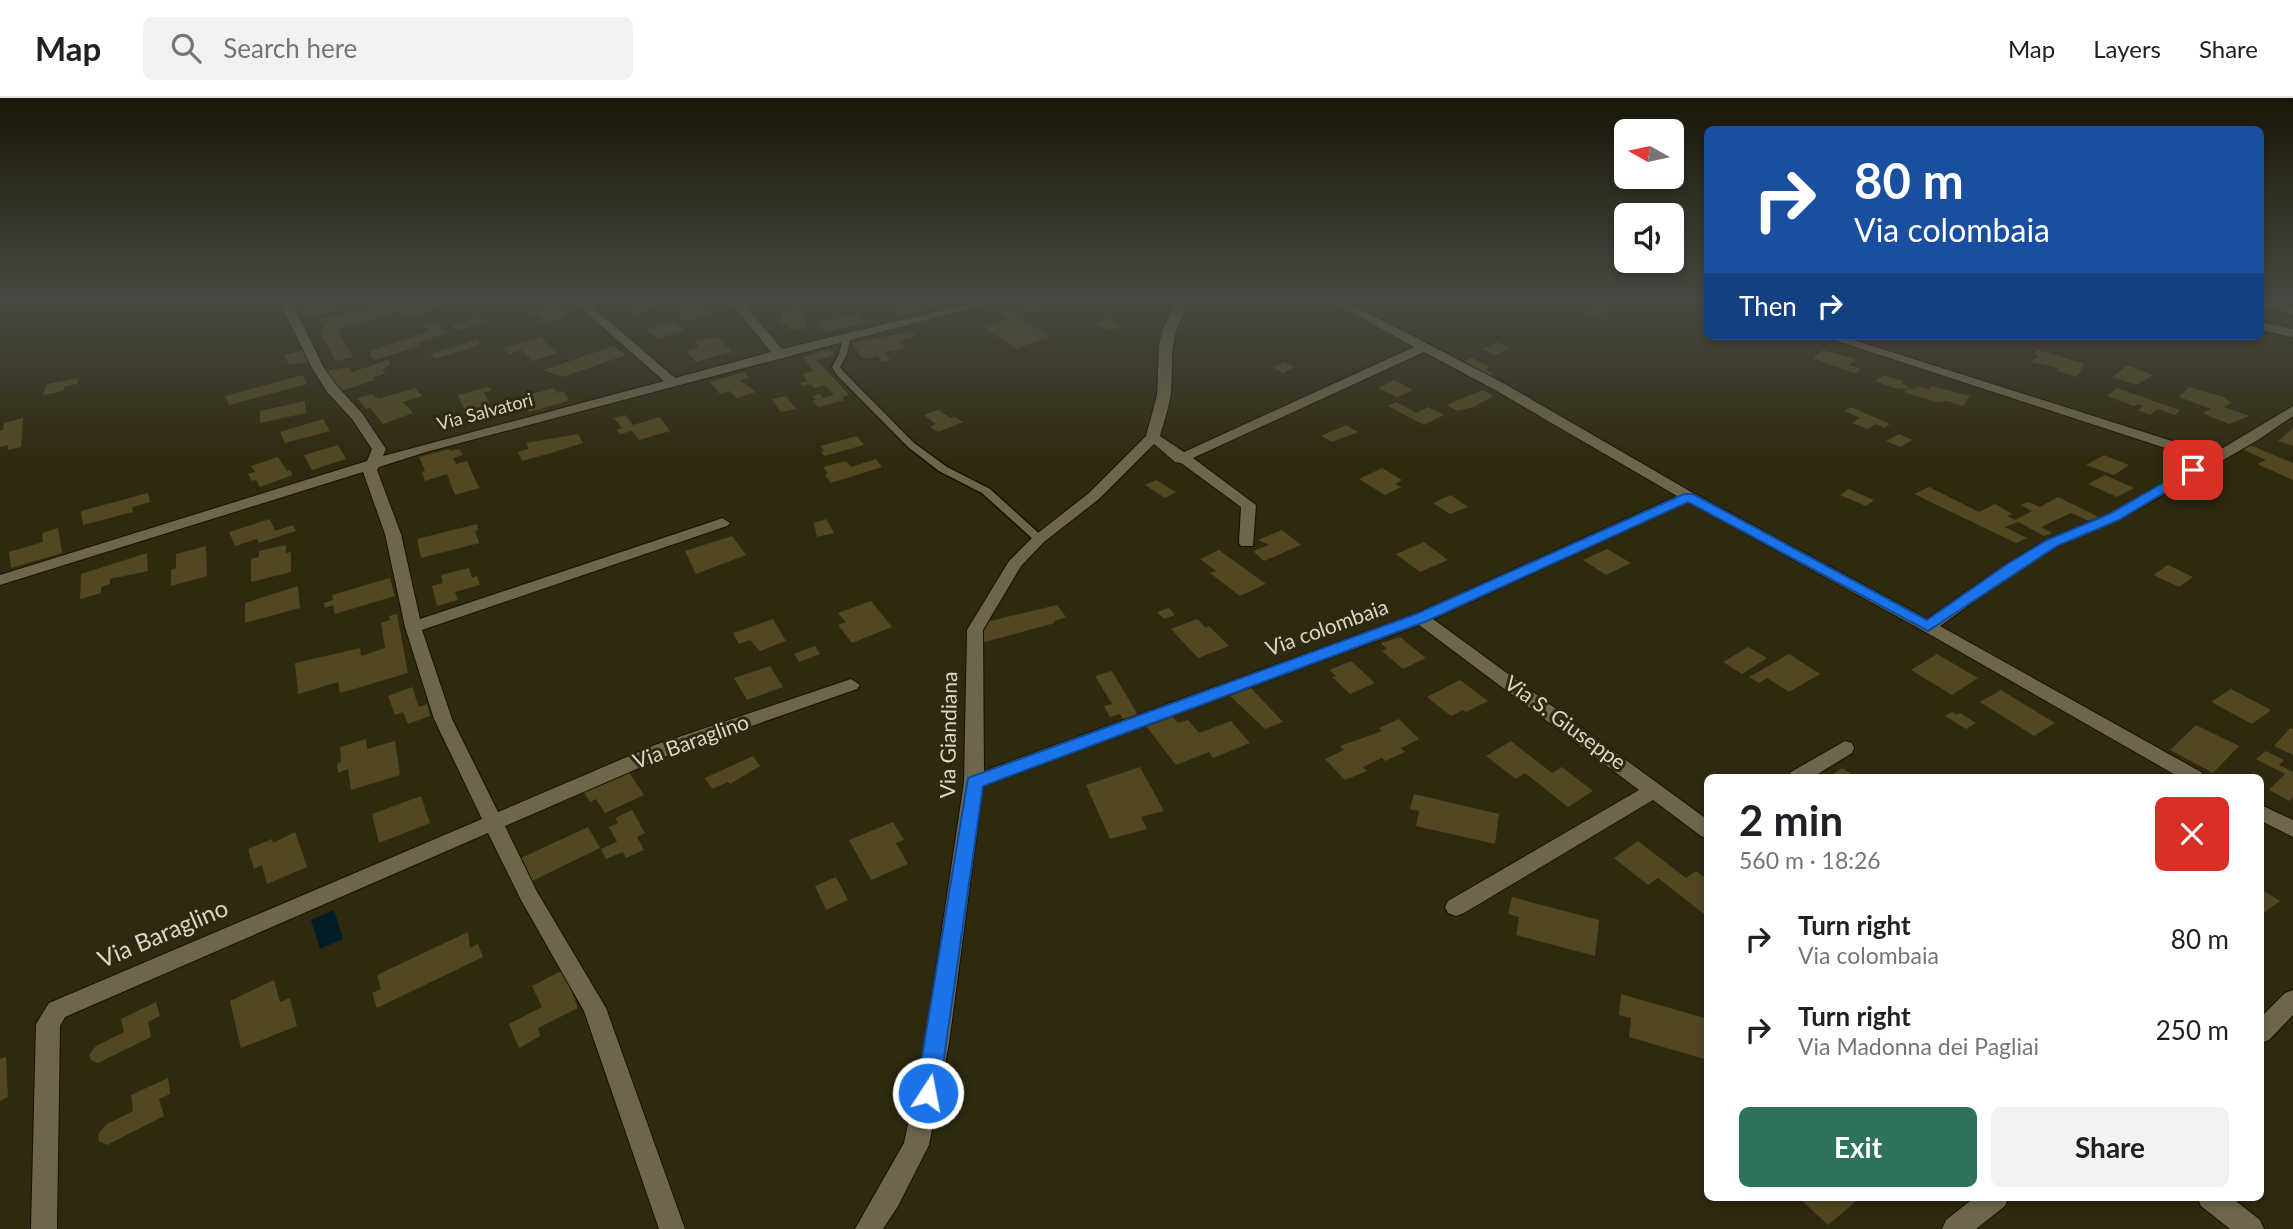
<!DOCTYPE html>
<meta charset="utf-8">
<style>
:root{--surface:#fff;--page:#f2f2f2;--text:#202124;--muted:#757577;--line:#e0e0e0;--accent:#2f725c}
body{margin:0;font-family:Lato,sans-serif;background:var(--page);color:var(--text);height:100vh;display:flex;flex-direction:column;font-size:26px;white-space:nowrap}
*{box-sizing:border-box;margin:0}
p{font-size:23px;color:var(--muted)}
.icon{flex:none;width:38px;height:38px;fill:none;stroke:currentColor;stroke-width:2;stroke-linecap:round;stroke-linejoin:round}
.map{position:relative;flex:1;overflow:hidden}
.sheet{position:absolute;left:1704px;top:676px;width:560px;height:427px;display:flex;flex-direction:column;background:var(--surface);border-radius:10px;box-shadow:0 4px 10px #0003}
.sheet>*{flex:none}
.guide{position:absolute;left:1704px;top:28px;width:560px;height:214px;border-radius:10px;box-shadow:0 4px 10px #0003;background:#1a4fa0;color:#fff;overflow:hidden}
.needle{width:46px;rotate:279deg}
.fabs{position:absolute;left:1614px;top:21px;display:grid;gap:14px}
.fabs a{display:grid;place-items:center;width:70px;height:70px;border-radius:10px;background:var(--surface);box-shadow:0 4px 10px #0003;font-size:35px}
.pin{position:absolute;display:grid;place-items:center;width:60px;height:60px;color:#fff;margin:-30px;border-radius:14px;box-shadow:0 4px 10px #0006}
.me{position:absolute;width:77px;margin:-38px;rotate:11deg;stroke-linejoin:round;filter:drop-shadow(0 0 5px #0008)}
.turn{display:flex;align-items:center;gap:24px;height:147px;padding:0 35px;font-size:32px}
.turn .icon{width:91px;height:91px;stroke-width:2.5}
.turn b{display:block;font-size:49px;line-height:60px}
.then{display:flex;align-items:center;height:66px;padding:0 35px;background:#0003;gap:14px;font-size:26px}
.round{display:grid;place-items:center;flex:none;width:74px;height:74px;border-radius:10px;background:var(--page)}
.head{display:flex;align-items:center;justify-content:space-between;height:119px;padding:0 35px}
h1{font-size:42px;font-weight:700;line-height:52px}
.action{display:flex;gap:14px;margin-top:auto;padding:14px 35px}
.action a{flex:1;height:80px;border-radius:10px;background:var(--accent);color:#fff;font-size:28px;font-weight:700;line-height:80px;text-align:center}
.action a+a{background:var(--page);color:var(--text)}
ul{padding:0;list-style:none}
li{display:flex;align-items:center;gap:21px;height:91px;padding:0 35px}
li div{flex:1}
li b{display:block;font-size:26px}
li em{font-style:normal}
header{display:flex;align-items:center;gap:42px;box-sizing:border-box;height:98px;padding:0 35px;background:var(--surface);border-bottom:2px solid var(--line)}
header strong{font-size:33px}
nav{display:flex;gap:38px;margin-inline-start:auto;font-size:24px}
.search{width:490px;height:63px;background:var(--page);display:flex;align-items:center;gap:18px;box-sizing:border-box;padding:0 24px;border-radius:10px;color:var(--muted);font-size:26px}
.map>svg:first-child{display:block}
</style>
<header>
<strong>Map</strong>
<div class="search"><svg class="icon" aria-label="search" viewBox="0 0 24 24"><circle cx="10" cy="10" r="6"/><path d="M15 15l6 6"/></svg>Search here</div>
<nav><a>Map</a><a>Layers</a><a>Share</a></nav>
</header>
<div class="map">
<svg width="2293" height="1131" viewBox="0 0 2293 1131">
<rect width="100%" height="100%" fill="#2f290f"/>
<!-- water -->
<polygon fill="#031d24" points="334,812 343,841 320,851 311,822"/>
<!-- building -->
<g fill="#514721">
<polygon points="303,205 335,205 336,209 342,208 344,212 309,218"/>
<polygon points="385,205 453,205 408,219 402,213 337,232 353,259 336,263 321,236 323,236 321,232 324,230 319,222"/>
<polygon points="621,205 655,205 659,208 633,216"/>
<polygon points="707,205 711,216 684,223 677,211"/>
<polygon points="908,205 937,205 941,208 901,217 893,208"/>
<polygon points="1014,205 1036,205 1043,209 1030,216"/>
<polygon points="1585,205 1602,205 1614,210 1595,219 1586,216 1595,209"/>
<polygon points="554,207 566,218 537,226 534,223 542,221 537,216 530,219 527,216"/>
<polygon points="806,209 805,231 789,232 789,227 782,227 782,211"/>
<polygon points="1010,213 1017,218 1050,239 1016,251 983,229 1008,221 1000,216"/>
<polygon points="858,216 866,225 824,234 818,224"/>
<polygon points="476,219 484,223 458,233 450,228"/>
<polygon points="1108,220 1120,229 1110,232 1091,226"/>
<polygon points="672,223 685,232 658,241 646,232"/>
<polygon points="436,224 448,235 417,245 421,248 374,262 370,258 372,252 430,233 424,228"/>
<polygon points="912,233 916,238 899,242 905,250 884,254 890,262 882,264 878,258 863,261 852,245"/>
<polygon points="717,238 732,254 696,264 686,253 699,249 694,244"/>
<polygon points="540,239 557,255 532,263 521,252 509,256 503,250"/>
<polygon points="476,242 480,245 468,251 435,261 430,256"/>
<polygon points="1498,244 1511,250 1495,257 1482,251"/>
<polygon points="614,248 626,257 563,279 543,272"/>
<polygon points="829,251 835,257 817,262 849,297 842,299 845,302 818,309 813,303 816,302 813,298 820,296 823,300 834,297 825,287 814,290 811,286 803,288 800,285 808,283 802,276 814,273 803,259"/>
<polygon points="303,252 308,264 289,267 284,257"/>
<polygon points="1823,252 1857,261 1849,267 1861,271 1856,276 1813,260"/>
<polygon points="2038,252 2085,266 2080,271 2083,272 2076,279 2056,272 2059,270 2031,264 2038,258 2033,256"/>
<polygon points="1472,260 1490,269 1485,271 1494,276 1485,279 1458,266"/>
<polygon points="388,262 391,266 382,272 386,275 372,280 375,282 341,293 325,273 348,269 352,274"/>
<polygon points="1284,264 1294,269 1283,275 1272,269"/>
<polygon points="2127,267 2153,277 2136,287 2113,279"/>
<polygon points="744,274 749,280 740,282 756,294 737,300 730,293 720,296 710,284"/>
<polygon points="303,277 307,286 229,307 225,298"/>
<polygon points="1884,277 1904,284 1901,285 1909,288 1905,291 1894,290 1875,283"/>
<polygon points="79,280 77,286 65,288 63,293 43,297 47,286"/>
<polygon points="1394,282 1413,292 1397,299 1378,290"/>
<polygon points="1917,288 1929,291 1931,288 1970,298 1963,308 1948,303 1936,304 1904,294 1908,290 1914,291"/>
<polygon points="489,289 491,293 484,294 495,317 470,324 458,297"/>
<polygon points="2189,289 2224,299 2231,305 2224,309 2249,318 2229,326 2202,315 2211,311 2179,299"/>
<polygon points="415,290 422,298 403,304 413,315 383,326 370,310 366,311 357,300 373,296 378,301"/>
<polygon points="554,290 557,295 564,293 569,303 529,314 521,299"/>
<polygon points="2117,290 2162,306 2180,312 2175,317 2158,311 2150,317 2138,312 2143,308 2137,306 2134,308 2107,298"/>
<polygon points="1483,292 1494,298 1473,309 1458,313 1446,307"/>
<polygon points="786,298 796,311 781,314 772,301"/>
<polygon points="305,303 306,315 260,325 260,313"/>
<polygon points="1396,304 1417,315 1428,309 1444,317 1424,327 1388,308"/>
<polygon points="1851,309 1890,326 1884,330 1876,326 1868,331 1852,325 1860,320 1844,313"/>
<polygon points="938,312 951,320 955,319 963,324 938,334 930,329 936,326 924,317"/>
<polygon points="625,317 633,327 660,319 670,333 639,342 632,333 620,336 617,332 622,330 614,320"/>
<polygon points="23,320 21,349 8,352 8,347 0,349 0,333 3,332 4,325"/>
<polygon points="323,321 330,333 285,345 280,334"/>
<polygon points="1346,327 1358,334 1332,344 1321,338"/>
<polygon points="2293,330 2293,348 2278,343"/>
<polygon points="578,336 583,345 551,355 522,363 518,354 529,351 526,345"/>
<polygon points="1899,336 1913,342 1900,349 1886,343"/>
<polygon points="857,338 864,347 824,358 821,354 824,353 820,348"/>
<polygon points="338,347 346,361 312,372 304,357"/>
<polygon points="2250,347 2293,365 2293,382 2257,366 2266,362 2242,351"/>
<polygon points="449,351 450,353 459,351 463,357 453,360 456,366 467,363 479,390 455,397 447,376 425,383 422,374 425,373 419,359"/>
<polygon points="2104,357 2129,367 2114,377 2086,367"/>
<polygon points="278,359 287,373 290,372 293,377 260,389 256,382 252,383 248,376 255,374 251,368"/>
<polygon points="876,361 882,369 831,385 825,377 828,376 823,369 846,363 851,369"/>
<polygon points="1382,370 1402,382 1395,386 1401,389 1385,397 1359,381"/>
<polygon points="2105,377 2134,390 2117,399 2088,386"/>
<polygon points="1156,382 1176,394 1165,400 1145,387"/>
<polygon points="1929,389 1979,414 1995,406 2012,416 2007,418 2015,422 2032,413 2021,407 2028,404 2040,409 2058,399 2099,419 2089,423 2071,415 2041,429 2052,435 2044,438 2018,424 2005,429 2027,440 2016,445 1914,396"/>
<polygon points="1849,391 1874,402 1866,408 1840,397"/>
<polygon points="148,395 150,404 132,409 133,414 83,427 81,413"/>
<polygon points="1451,397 1468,409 1450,416 1433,405"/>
<polygon points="270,421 275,433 293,427 296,433 259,445 257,441 235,448 229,434"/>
<polygon points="826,421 834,435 817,439 814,425"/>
<polygon points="477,426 478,432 475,433 479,445 421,460 417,441"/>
<polygon points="58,430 62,455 11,470 9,454 43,444 42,435"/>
<polygon points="1282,432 1301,447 1264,463 1253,453 1269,447 1258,442"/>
<polygon points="732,438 746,457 696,476 685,453"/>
<polygon points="1424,444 1448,462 1420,474 1396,456"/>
<polygon points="286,447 286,455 291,454 291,474 251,484 251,461 259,459 259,453"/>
<polygon points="206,448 207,478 171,488 171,472 176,470 176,456"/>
<polygon points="1607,451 1631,465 1606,477 1583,462"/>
<polygon points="1219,452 1266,486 1240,498 1210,475 1216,473 1200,461"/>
<polygon points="147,455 148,473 110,481 110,486 101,489 101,495 80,501 81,476"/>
<polygon points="2168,467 2193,479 2179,489 2153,477"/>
<polygon points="469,470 472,480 477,478 480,487 455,494 458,502 437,508 432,488 443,485 441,477"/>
<polygon points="390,480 395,498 335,516 333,507 325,510 324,505 333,502 332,497"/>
<polygon points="298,488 300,510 245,525 245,505"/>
<polygon points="871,503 892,529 852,545 838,527 846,524 838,515"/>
<polygon points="1057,507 1066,519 1054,523 1055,525 981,545 986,524"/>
<polygon points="1169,510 1175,517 1164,521 1157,514"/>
<polygon points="397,516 408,575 340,595 338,584 298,596 295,565 360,550 361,558 385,550 381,525 390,522 389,518"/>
<polygon points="773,521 786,543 760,553 750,542 739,546 733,535"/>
<polygon points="1197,521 1206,530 1209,528 1229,548 1198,560 1171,531"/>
<polygon points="1400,539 1426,560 1403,571 1382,553 1387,551 1381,545"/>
<polygon points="815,548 820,556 799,564 794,556"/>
<polygon points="1748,549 1767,560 1742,576 1723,564"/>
<polygon points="1789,556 1820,576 1789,594 1767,580 1759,585 1749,579"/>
<polygon points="1937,556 1978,580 1952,597 1911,572"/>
<polygon points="1351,563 1375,585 1350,596 1332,579 1336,578 1329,572"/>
<polygon points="770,568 783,589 747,602 734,580"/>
<polygon points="1112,573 1139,619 1124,623 1120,616 1110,619 1104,608 1112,606 1095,578"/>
<polygon points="1460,582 1488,603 1466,614 1463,612 1451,618 1427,599"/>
<polygon points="1249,588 1283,624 1265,631 1228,596"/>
<polygon points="412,589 419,609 427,606 430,618 408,626 403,614 395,617 388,598"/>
<polygon points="2231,591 2271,612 2252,626 2211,604"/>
<polygon points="2001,592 2055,625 2034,638 1980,604"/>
<polygon points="1952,614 1957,617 1960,615 1976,625 1966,631 1945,618"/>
<polygon points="1172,618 1178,625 1188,622 1199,635 1231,623 1250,645 1213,660 1209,654 1176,667 1146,628"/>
<polygon points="1399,621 1419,641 1401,650 1405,654 1385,663 1382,660 1363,669 1367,673 1345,682 1325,661 1344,652 1340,648 1382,633 1379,630"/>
<polygon points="2196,627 2239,648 2213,675 2170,652"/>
<polygon points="2290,630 2293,631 2293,657 2274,648"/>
<polygon points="366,641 367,651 395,643 400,677 351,692 348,671 338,675 337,666 341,664 340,649"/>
<polygon points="1511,643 1552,675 1562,669 1593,693 1568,709 1525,675 1516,681 1486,658"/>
<polygon points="2266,653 2284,662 2279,667 2293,674 2293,699 2290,703 2269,692 2285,676 2256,661"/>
<polygon points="753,658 760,668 730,686 728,684 712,691 705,680"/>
<polygon points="1140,669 1164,713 1141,719 1147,731 1110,741 1086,687"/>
<polygon points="1842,670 1856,679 1829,679"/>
<polygon points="627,671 644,697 605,715 596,701 590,704 582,691"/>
<polygon points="1414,696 1499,716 1495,746 1416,728 1419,713 1410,711"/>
<polygon points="421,698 430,725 379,745 372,716"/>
<polygon points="632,712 645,735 637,739 644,752 626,760 623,754 606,761 601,751 617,744 609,729 618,725 615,720"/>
<polygon points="893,724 904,742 896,745 908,766 871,782 849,742"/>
<polygon points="588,729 600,750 532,783 521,760"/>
<polygon points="295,734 307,769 267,786 262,767 254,771 248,751 272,741 273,745"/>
<polygon points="1638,743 1686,780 1696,773 1708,782 1708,819 1658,780 1648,787 1614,760"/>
<polygon points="836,779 848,802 826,812 815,788"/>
<polygon points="2261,791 2280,803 2261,817"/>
<polygon points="1512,799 1599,822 1595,858 1516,837 1519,819 1508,816"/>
<polygon points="468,834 470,850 478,846 483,859 377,910 372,895 381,891 377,877"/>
<polygon points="563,872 578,910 538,930 540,938 519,950 509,926 542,909 532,888"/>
<polygon points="274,882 280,904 290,900 297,928 241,950 230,903"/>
<polygon points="1621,896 1708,921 1708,962 1629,939 1631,920 1619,917"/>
<polygon points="156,904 160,918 148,924 151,939 98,965 91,962 89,957 96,948 124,934 121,921"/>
<polygon points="6,959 8,999 0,1003 0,961"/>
<polygon points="168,980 170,996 159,1001 164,1018 107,1047 99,1043 98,1036 107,1026 133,1013 131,997"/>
<polygon points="1798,1099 1861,1099 1828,1127"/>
</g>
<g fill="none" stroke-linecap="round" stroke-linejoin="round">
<defs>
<polygon id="service" points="844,236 851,238 847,256 840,269 843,273 914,345 947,369 990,391 1043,439 1044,441 1043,443 1035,443 982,395 939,373 908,349 837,277 832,269 839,256"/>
<g id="minor">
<polygon points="280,205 292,205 324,270 337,288 362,315 386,351 383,358 664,283 575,205 588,205 675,280 771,254 731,205 743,205 782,251 971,205 991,205 426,354 379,369 377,372 401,436 420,521 717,422 722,420 730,425 727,428 422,532 452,621 498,714 655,647 845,583 851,581 860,587 857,591 669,657 505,728 536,792 606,910 685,1131 659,1131 584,913 521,802 488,735 65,919 60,928 57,1131 31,1131 36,926 49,905 482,721 434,621 405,529 385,436 363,374 0,487 0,477 367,363 372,351 352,321 327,294 312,270"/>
<path d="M1177,205H1189C1167,245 1174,253 1171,295C1169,309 1164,324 1160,338L1184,354L1414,249L1335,205H1349L1505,286L1693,395L1927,521L2006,466L2046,442L2109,416L2202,362L1822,238H1841L2213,356L2293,308V318L2258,342L2119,422L2058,448L2018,472L1940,528L2201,674L2204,679H2179L1922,532L1688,404L1433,521L1708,722V741L1701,738L1653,702L1464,815L1456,818L1448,815L1445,809L1448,803L1639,692L1419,527L983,688L949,945L929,1047L898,1108L883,1131H855L904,1045L925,945L964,684L967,532L1009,463L1034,438L1089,395L1146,338L1157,297L1159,247L1163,230ZM1424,254L1495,292L1677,398L1415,516L984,673L983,532L1021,468L1044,444L1099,401L1154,346L1175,364L1181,365L1241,409L1239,445L1241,448H1253L1256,407L1193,360Z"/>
<polygon points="2261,205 2293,208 2293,216 2262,207"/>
<polygon points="2261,224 2293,231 2293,239 2261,232"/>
<polygon points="1845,643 1852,645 1854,650 1852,655 1813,679 1788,679 1791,674"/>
<polygon points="2261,707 2293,722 2293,739 2261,723"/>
<polygon points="2293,892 2293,917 2269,942 2261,945 2261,919 2285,895"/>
<polygon points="1975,1099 2009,1099 2005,1108 1976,1131 1942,1131 1946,1122"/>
<polygon points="2197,1099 2231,1099 2260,1122 2264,1131 2230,1131 2201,1108"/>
</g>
</defs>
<!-- service casing -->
<use href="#service" stroke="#171100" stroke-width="3"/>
<!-- minor casing -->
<use href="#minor" stroke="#171100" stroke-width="2"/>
<!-- service -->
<use href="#service" fill="#6d664b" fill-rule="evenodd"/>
<!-- minor -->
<use href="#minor" fill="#6d664b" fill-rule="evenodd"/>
</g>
<!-- sky -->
<linearGradient id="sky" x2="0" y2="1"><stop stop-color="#1a1708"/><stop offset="0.56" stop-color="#474942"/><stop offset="1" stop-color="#474942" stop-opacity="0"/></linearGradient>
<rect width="2293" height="363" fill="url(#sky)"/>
<!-- route -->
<polygon fill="#1a73e8" stroke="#114b97" stroke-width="2" points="2193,368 2199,372 2197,375 2119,422 2057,448 1928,533 1688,404 1427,523 983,688 939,995 935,1002 928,1005 920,1002 916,995 968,680 1416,516 1684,396 1693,396 1927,522 2007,466 2047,442 2109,416"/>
<g text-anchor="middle" stroke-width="6" stroke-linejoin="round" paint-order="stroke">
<!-- far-street labels -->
<g font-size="18" fill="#dbd7c8" stroke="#2f290f">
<text transform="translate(485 314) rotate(-15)" y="6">Via Salvatori</text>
</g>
<!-- street labels -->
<g font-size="21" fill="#dbd7c8" stroke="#2f290f">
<text transform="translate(1327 530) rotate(-20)" y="7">Via colombaia</text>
<text transform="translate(1565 625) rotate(36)" y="7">Via S. Giuseppe</text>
<text transform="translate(949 637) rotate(-89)" y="7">Via Giandiana</text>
<text transform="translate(691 644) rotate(-20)" y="7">Via Baraglino</text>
</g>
<!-- near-street labels -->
<g font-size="24" fill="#dbd7c8" stroke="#2f290f">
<text transform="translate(163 836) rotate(-23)" y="8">Via Baraglino</text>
</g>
</g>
</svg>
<div class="fabs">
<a><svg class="needle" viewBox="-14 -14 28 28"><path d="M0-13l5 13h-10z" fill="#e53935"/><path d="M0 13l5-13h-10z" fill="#757577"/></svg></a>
<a><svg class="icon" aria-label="sound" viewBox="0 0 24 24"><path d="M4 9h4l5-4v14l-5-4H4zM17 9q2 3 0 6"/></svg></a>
</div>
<div class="pin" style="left:2193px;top:372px;background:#d93025"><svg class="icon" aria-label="arrive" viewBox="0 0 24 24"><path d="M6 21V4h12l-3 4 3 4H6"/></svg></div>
<svg class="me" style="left:928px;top:995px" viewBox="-20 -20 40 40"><circle r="17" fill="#1a73e8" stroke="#fff" stroke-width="3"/><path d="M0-11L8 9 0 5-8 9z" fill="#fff"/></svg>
<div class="guide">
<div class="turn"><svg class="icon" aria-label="right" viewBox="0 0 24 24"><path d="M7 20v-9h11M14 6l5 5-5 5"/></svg><div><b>80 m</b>Via colombaia</div></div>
<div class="then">Then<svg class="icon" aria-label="right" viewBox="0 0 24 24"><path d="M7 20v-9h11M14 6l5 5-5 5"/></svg></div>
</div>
<section class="sheet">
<div class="head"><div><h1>2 min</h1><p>560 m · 18:26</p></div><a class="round" style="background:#d93025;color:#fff"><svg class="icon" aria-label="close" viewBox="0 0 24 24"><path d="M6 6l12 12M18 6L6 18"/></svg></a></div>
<ul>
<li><svg class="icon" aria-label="right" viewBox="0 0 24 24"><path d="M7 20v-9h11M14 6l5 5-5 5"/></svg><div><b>Turn right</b><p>Via colombaia</p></div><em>80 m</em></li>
<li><svg class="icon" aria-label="right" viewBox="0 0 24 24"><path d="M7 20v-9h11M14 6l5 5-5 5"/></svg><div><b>Turn right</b><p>Via Madonna dei Pagliai</p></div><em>250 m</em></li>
</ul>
<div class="action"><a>Exit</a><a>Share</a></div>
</section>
</div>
